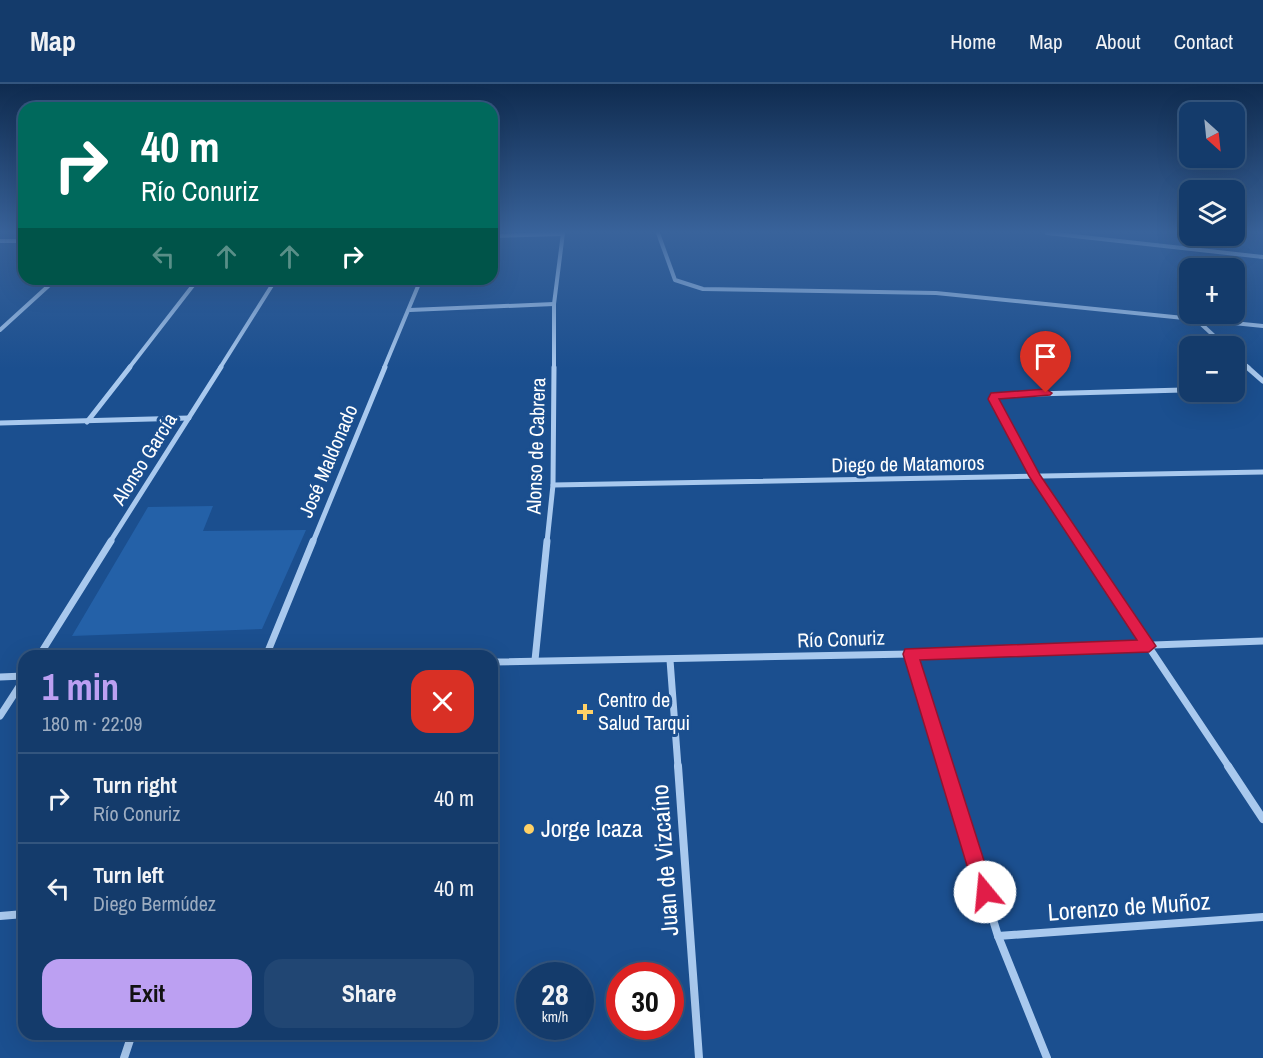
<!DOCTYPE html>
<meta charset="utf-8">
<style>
:root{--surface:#143b6b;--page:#214673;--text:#f1f3f6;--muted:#9dadc1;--line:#33557e;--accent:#bca0f2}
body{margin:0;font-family:"Archivo Narrow",sans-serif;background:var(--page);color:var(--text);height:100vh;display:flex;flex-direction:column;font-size:22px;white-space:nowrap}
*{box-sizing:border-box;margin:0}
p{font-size:20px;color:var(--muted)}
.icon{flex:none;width:33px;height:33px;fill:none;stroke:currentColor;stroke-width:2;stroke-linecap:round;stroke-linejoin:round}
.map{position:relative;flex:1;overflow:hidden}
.drawer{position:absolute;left:18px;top:566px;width:480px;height:390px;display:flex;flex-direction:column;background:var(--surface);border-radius:18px;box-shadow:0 6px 24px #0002,0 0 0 2px var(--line)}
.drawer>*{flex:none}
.guide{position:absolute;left:18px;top:18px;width:480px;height:183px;border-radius:18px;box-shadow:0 6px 24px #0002,0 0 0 2px var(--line);background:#00695c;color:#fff;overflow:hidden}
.needle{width:39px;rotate:153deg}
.tools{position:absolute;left:1179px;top:18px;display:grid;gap:12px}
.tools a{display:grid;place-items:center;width:66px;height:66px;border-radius:12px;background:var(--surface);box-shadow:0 6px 24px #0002,0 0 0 2px var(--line);font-size:30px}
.speed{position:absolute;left:516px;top:878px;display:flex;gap:12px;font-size:30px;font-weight:700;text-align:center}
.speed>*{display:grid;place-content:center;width:78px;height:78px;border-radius:50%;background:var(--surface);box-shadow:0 6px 24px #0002,0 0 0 2px var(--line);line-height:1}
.speed small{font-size:15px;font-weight:400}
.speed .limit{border:9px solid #d22;background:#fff;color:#111}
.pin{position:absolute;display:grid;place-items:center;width:51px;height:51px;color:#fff;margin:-62px -26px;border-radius:50% 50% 50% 0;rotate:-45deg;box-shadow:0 0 6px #0007}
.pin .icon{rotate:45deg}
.me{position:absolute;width:66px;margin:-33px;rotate:343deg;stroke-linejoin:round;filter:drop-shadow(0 0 4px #0008)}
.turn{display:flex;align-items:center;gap:21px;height:126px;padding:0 24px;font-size:27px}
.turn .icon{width:78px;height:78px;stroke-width:2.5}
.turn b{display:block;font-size:42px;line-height:51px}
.lanes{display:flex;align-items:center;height:57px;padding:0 24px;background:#0003;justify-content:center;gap:30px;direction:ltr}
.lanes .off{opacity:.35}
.round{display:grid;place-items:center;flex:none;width:63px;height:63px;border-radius:18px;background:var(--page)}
.head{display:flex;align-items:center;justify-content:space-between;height:102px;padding:0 24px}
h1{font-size:36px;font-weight:700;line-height:45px;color:var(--accent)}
.action{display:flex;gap:12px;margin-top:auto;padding:12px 24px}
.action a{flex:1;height:69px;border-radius:18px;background:var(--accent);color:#111;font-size:24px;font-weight:700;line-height:69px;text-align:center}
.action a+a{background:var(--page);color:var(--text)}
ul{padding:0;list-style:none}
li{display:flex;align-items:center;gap:18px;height:90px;padding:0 24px;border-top:2px solid var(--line)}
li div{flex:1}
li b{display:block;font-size:22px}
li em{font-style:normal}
header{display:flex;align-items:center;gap:36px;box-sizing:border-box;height:84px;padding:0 30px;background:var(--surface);border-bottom:2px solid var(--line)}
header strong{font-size:28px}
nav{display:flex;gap:33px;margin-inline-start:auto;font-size:21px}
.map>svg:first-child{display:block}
</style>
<header>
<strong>Map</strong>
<nav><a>Home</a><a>Map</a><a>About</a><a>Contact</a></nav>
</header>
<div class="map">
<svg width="1263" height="974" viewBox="0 0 1263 974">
<rect width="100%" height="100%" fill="#1b4f8f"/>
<!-- green -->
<polygon fill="#2461a8" points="213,422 203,447 306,446 262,545 72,552 148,423"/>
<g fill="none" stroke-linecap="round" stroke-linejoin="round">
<!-- minor-far3 -->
<g stroke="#a9c9ee" stroke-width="4">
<polyline points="658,149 675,196 703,205 936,209 1263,242"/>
<polyline points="1047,149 1263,173"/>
<polyline points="492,152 563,150"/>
<polyline points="0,157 24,157"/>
<polyline points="410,226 554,220"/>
<polyline points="1199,238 1225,262"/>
<polyline points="0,246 56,195"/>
<polyline points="1234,271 1249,284"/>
<polyline points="129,284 198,195"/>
<polyline points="220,284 276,195"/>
<polyline points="384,284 421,195"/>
<polyline points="554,284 554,220 563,149"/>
</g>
<!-- minor-far2 -->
<g stroke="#a9c9ee" stroke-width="5">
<polyline points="1247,283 1263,297"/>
<polyline points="87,338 130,283"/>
<polyline points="0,339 189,334"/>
<polyline points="553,401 1263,388"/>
<polyline points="110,458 221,283"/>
<polyline points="313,458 385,283"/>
<polyline points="547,458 553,401 554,283"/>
<polyline points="1079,458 1035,392 994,311 1183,306"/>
</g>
<!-- minor-far1 -->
<g stroke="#a9c9ee" stroke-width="7">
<polyline points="1078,457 1229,683"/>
<polyline points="911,570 946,683"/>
<polyline points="39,572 111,457"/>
<polyline points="266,572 313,457"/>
<polyline points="535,576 547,457"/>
<polyline points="670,576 678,683"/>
<polyline points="492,578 911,570 1263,557"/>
<polyline points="0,593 24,592"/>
<polyline points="0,632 24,595"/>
</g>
<!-- minor -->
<g stroke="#a9c9ee" stroke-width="8">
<polyline points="678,682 699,974"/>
<polyline points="946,682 998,852 1047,974"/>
<polyline points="1228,682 1263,735"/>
<polyline points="0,832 24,830"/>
<polyline points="998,852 1263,833"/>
<polyline points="124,974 132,950"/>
</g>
</g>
<!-- sky -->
<linearGradient id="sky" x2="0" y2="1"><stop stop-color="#0f2b4f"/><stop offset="0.52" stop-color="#39639b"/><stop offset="1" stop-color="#39639b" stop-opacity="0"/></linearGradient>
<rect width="1263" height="285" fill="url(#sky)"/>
<!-- route -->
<polygon fill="#e11d48" stroke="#92132f" stroke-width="1.5" points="1046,305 1052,309 1050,311 999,315 1040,391 1156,562 1149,568 920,576 994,808 991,815 985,818 978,815 975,808 903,570 905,565 1137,556 1029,392 988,315 991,309"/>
<!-- markers -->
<g fill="#ffd166" stroke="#1b4f8f" stroke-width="2">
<path d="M582 619h6v6h6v6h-6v6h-6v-6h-6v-6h6z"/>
<circle cx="529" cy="745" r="6"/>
</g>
<g text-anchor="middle" stroke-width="6" stroke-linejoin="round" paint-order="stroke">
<!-- street labels -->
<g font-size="20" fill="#fff" stroke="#1b4f8f">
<text transform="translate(536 362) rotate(-88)" y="7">Alonso de Cabrera</text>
<text transform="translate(144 375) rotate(-58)" y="7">Alonso García</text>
<text transform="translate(328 377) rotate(-67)" y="7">José Maldonado</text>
<text transform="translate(908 380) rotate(-1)" y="7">Diego de Matamoros</text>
<text transform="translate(841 555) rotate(-2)" y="7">Río Conuriz</text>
</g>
<!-- poi labels -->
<g font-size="20" fill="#fff" stroke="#1b4f8f" text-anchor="start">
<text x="598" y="623">Centro de<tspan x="598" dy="23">Salud Tarqui</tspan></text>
</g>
<!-- near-poi labels -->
<g font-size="24" fill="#fff" stroke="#1b4f8f" text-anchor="start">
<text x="541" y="753">Jorge Icaza</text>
</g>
<!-- near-street labels -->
<g font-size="24" fill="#fff" stroke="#1b4f8f">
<text transform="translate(665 776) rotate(-94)" y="8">Juan de Vizcaíno</text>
<text transform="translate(1129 823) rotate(-4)" y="8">Lorenzo de Muñoz</text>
</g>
</g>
</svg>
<div class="tools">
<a><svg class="needle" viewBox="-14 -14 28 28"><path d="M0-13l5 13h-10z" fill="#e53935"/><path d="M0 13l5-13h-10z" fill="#9dadc1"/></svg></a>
<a><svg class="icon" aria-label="layers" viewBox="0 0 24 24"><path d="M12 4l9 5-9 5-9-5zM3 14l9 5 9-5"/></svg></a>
<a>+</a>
<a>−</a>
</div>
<div class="speed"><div>28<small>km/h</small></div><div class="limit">30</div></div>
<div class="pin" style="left:1046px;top:309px;background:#d93025"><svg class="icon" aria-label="arrive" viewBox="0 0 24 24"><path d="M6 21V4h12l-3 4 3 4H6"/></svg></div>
<svg class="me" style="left:985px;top:808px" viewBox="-20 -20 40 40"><circle r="19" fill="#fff"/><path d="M0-13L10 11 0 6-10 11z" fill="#e11d48"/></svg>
<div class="guide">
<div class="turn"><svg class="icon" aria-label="right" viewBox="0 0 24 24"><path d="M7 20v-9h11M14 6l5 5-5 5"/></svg><div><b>40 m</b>Río Conuriz</div></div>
<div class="lanes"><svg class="icon off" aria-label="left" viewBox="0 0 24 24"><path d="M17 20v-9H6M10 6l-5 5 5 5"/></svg><svg class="icon off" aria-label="ahead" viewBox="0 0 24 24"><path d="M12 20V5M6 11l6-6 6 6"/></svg><svg class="icon off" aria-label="ahead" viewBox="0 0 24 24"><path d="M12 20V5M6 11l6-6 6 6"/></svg><svg class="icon" aria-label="right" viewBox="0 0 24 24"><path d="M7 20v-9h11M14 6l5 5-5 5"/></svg></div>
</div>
<section class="drawer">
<div class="head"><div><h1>1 min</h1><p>180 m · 22:09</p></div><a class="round" style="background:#d93025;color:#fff"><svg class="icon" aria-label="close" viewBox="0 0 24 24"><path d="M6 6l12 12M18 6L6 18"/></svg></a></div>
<ul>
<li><svg class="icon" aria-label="right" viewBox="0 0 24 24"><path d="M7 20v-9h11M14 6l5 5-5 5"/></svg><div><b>Turn right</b><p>Río Conuriz</p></div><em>40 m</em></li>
<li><svg class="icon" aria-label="left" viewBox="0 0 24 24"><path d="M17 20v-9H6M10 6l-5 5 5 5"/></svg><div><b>Turn left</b><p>Diego Bermúdez</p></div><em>40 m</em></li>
</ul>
<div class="action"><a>Exit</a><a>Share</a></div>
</section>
</div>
